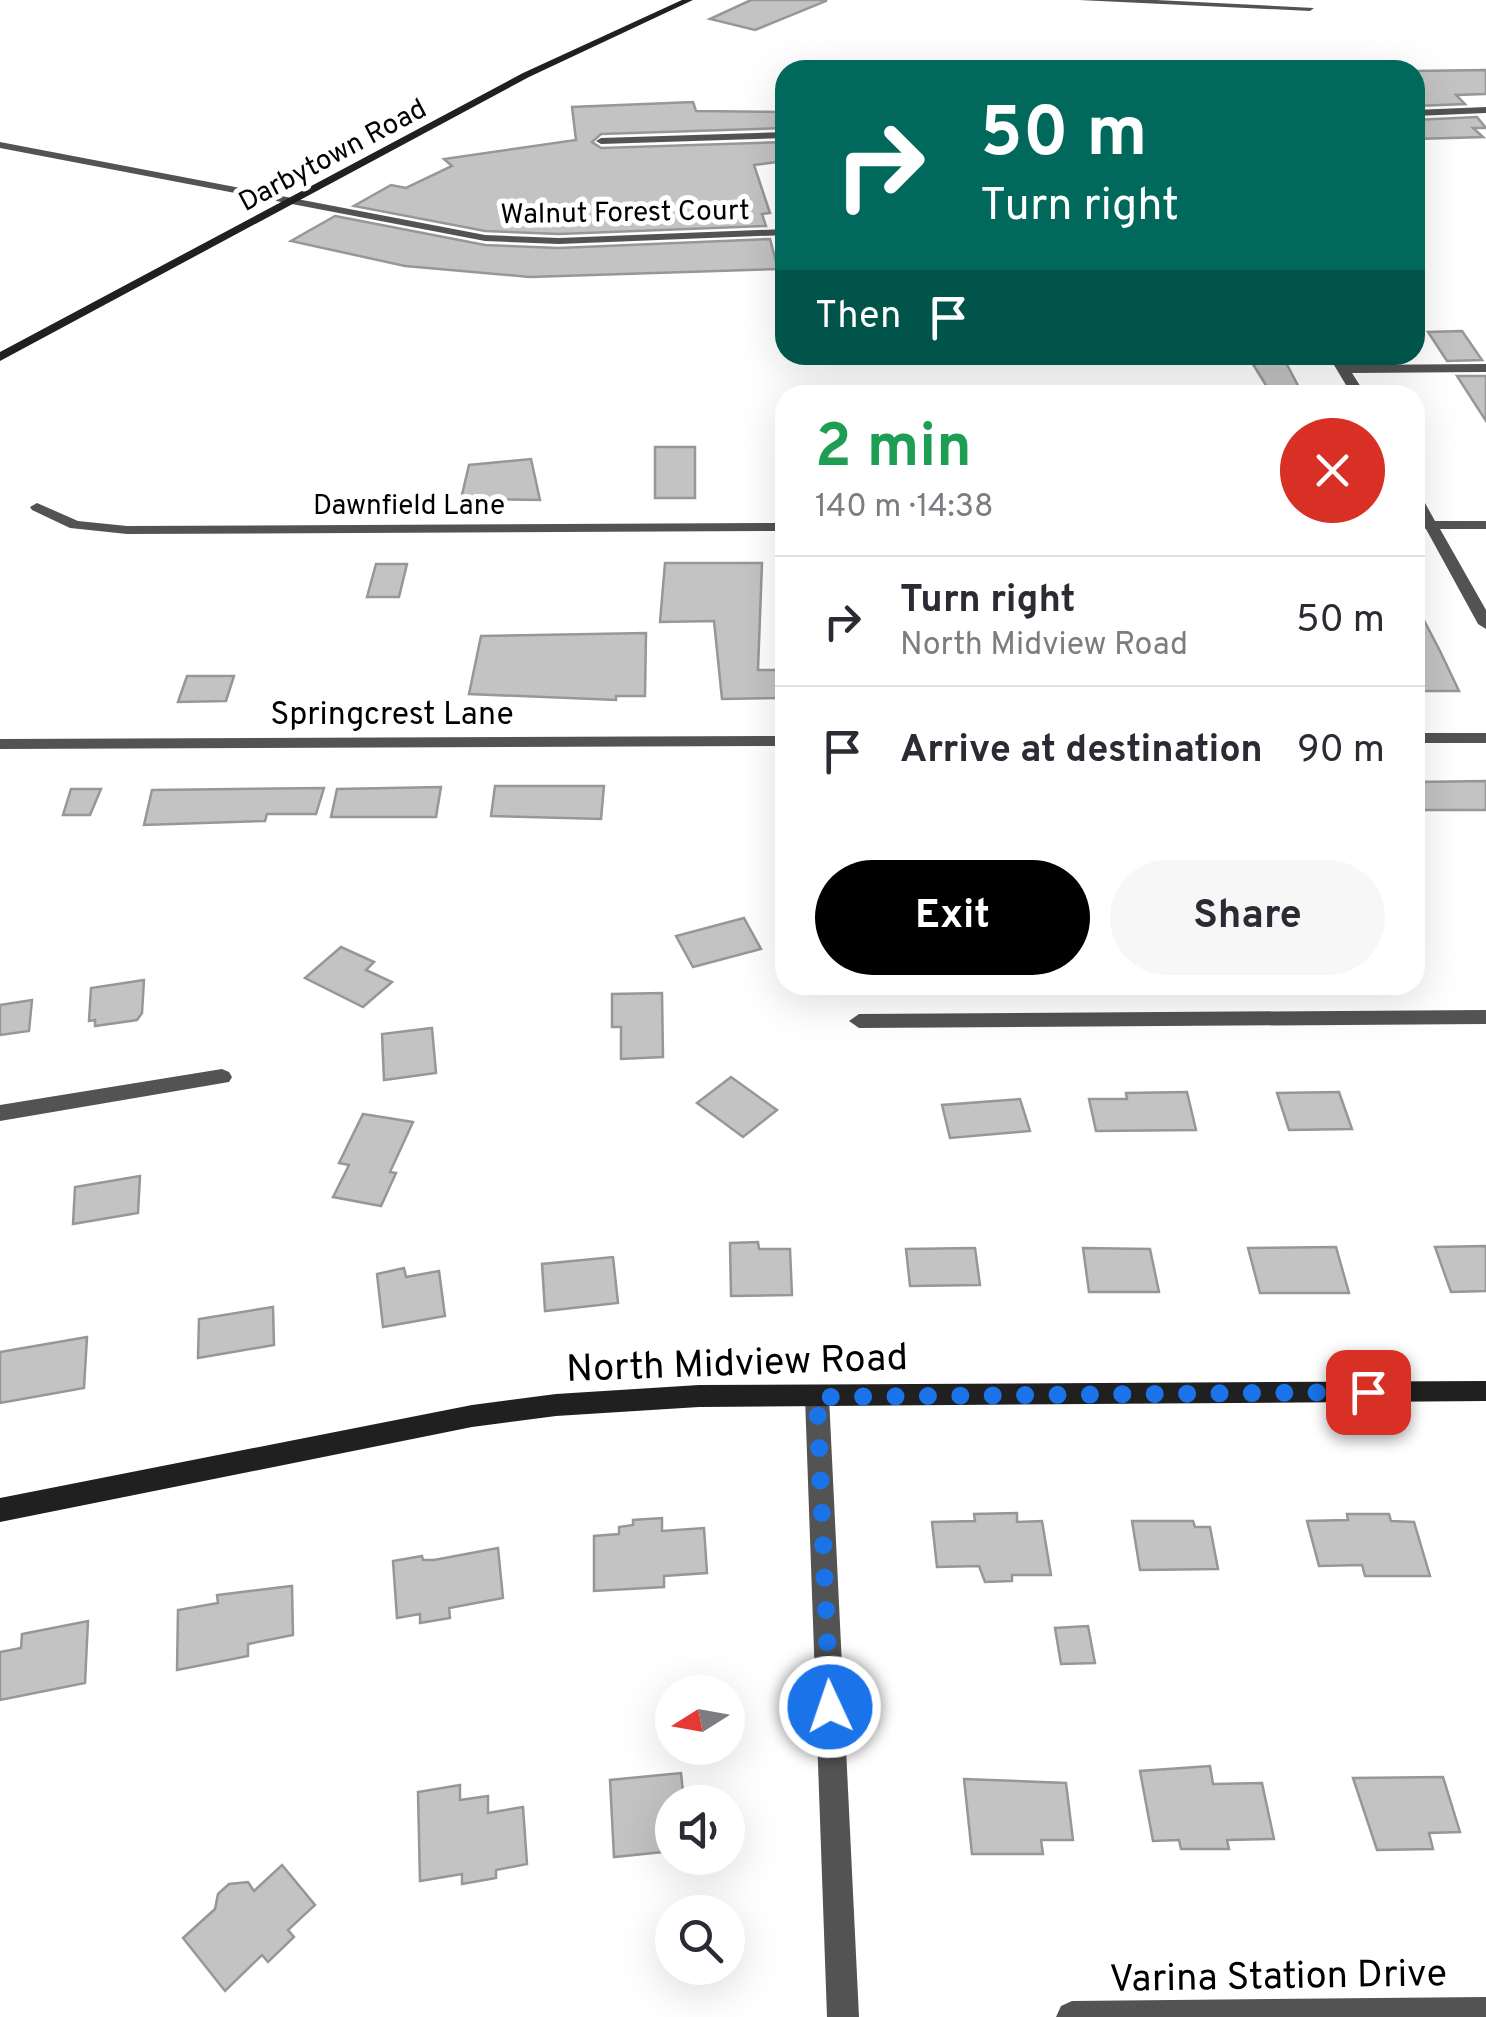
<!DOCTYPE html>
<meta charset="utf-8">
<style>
:root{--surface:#fff;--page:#f7f7f7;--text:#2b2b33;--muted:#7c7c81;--line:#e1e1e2;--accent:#000}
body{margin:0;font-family:Overpass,sans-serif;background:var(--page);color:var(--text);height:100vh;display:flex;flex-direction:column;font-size:38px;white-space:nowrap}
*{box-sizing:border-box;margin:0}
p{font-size:32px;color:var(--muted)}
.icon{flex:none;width:55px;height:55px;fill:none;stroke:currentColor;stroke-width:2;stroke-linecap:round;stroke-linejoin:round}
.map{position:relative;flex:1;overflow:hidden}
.details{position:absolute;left:775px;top:385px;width:650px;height:610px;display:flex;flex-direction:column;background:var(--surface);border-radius:30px;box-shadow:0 10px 40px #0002}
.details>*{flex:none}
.top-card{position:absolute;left:775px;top:60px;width:650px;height:305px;border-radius:30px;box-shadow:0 10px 40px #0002;background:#00695c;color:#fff;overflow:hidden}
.needle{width:65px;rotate:259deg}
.controls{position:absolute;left:655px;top:1675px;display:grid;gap:20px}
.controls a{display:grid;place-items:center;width:90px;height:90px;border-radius:50%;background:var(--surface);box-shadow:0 10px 40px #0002;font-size:50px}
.pin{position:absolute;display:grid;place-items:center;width:85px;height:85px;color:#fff;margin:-42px;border-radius:20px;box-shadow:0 5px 15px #0006}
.me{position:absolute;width:110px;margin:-55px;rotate:357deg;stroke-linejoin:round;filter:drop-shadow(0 0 8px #0008)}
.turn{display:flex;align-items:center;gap:35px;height:210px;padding:0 40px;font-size:45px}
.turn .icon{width:130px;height:130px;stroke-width:2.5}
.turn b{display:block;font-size:70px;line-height:85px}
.then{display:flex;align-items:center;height:95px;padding:0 40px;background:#0003;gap:20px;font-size:38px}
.round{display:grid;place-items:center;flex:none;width:105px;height:105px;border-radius:52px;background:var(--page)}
.headline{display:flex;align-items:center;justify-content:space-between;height:170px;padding:0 40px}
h1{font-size:60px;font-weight:700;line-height:75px;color:#1e9e55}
.action{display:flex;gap:20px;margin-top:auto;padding:20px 40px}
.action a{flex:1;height:115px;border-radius:60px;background:var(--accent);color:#fff;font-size:40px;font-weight:700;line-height:115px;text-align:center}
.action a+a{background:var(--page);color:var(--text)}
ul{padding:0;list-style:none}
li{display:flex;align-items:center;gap:30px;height:130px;padding:0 40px;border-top:2px solid var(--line)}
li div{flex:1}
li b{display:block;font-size:38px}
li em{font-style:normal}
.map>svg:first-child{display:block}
</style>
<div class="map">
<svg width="1486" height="2017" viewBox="0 0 1486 2017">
<rect width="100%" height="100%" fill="#fff"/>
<!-- building -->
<g fill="#c3c3c3" stroke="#979797" stroke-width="2.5">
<polygon points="751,0 826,0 826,1 755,30 710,19"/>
<polygon points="1486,70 1486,94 1456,95 1465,104 1415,106 1415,71"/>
<polygon points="693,102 696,111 785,112 785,128 601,134 592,142 601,148 785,142 785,161 754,165 770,213 762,214 766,226 559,234 485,231 354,206 391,185 406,188 452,166 444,159 576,140 572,107"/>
<polygon points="1477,117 1486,128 1473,128 1483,137 1415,139 1415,120"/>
<polygon points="335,216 485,245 559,248 770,239 778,269 530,277 405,266 291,241"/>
<polygon points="1462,331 1482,360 1447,361 1428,332"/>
<polygon points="1284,359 1303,395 1272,395 1251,361"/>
<polygon points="1457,376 1486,376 1486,421"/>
<rect x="655" y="447" width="40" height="51"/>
<polygon points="531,459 540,500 461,499 469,465"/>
<polygon points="665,563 762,563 758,670 785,670 785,698 722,699 714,621 660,622"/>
<polygon points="376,564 407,564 399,597 367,597"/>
<polygon points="1415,603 1440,651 1459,691 1415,691"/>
<polygon points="646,633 645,696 616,696 616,700 469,694 481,636"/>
<polygon points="187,676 234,676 226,701 178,702"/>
<polygon points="1486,781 1486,810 1423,810 1415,793 1415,782"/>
<polygon points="495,786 604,786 601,819 491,816"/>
<polygon points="441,787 436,817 331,817 337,789"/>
<polygon points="324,788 316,814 267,814 265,821 144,825 152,790"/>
<polygon points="71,789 101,789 90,815 63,815"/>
<polygon points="744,918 761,949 693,967 676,936"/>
<polygon points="341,947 374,962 366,970 392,982 363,1007 305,978"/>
<polygon points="144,980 142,1013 137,1020 95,1026 95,1020 89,1021 91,988"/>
<polygon points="662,993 663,1057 621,1059 621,1027 612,1027 612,994"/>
<polygon points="32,1000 29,1031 0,1035 0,1005"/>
<polygon points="432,1028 436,1073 384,1080 382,1034"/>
<polygon points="731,1077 777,1110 743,1137 697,1103"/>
<polygon points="1187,1092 1196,1130 1096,1131 1089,1099 1127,1099 1126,1093"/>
<polygon points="1339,1092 1352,1129 1289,1130 1277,1093"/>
<polygon points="1020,1099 1030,1131 950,1138 942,1105"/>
<polygon points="363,1114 413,1122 390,1172 396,1173 381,1206 333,1197 349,1165 339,1163"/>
<polygon points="140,1176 138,1213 73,1224 75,1187"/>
<polygon points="758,1242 759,1249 790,1249 792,1295 731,1296 730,1243"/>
<polygon points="1486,1246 1486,1291 1451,1292 1435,1247"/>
<polygon points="1336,1247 1349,1293 1260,1293 1248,1248"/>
<polygon points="975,1248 980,1285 910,1286 906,1249"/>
<polygon points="1083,1248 1150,1249 1159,1292 1089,1292"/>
<polygon points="613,1257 618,1303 545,1311 542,1264"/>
<polygon points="404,1268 406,1277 439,1271 445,1316 383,1327 377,1274"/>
<polygon points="273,1307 274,1345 198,1358 199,1319"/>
<polygon points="87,1337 84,1388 0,1403 0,1352"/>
<polygon points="1017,1513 1017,1522 1042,1521 1051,1575 1012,1575 1012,1581 985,1582 979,1566 937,1567 932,1522 975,1521 974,1514"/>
<polygon points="1347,1514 1389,1514 1391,1521 1414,1522 1430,1576 1365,1576 1362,1565 1319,1566 1307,1521 1348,1520"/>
<polygon points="662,1518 662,1531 704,1528 707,1573 664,1576 664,1587 594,1591 594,1536 619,1534 619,1527 633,1525 633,1520"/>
<polygon points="1132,1521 1193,1521 1195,1527 1210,1527 1218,1569 1140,1570"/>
<polygon points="498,1548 503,1598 449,1608 450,1618 420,1623 420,1614 397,1618 393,1561 422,1556 423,1560 434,1560"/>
<polygon points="292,1586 293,1635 248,1644 248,1656 177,1670 178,1610 218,1603 217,1595"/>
<polygon points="88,1621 85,1683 0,1700 0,1652 21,1648 22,1634"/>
<polygon points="1088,1626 1095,1663 1061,1664 1055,1628"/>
<polygon points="1210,1766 1213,1784 1262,1783 1274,1839 1227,1840 1229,1849 1181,1849 1179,1840 1153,1841 1140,1771"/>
<polygon points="681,1773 684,1802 672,1802 672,1851 614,1857 610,1780"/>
<polygon points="1443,1777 1460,1832 1429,1833 1433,1849 1377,1850 1353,1778"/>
<polygon points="964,1779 1066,1783 1073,1840 1041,1840 1043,1854 972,1854"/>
<polygon points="460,1785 460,1800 488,1796 488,1813 523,1807 527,1864 496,1870 496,1878 462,1884 462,1874 420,1881 418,1792"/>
<polygon points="282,1865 315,1905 288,1930 294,1937 268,1962 262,1955 225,1991 183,1938 215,1909 218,1894 229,1884 248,1882 254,1891"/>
</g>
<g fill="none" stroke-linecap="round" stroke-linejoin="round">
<!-- street -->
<g fill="#535353" fill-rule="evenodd">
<polygon points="1079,0 1156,0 1314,8 1310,11"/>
<polygon points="1486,107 1486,113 1415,116 1415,110"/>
<polygon points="785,132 785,138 601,144 596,141 601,138"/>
<polygon points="0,142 485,235 559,238 785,229 785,235 559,244 485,241 0,148"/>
<polygon points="1328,355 1340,355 1347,365 1486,364 1486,372 1352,373 1366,395 1352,395"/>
<polygon points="1415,493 1420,494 1435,521 1486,521 1486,529 1440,529 1486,610 1486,629 1478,624 1426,529 1415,525 1421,521 1415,510"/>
<polygon points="37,503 78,521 127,526 785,523 785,531 127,534 70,528 32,510 30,507"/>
<rect x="1415" y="733" width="71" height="10"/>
<polygon points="785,736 785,746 0,749 0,739"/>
<polygon points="1486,1010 1486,1024 859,1028 849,1021 859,1014"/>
<polygon points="222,1069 229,1072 232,1077 229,1082 0,1121 0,1105"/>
<polygon points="817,1386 826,1390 829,1397 859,2017 827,2017 805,1397 808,1390"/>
<polygon points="1486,1997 1486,2017 1056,2017 1061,2006 1072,2001"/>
</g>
<!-- secondary -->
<g fill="#202020" fill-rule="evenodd">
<polygon points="682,0 693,0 529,77 0,361 0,352 523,73"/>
<polygon points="1486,1381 1486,1401 699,1407 556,1416 472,1427 0,1522 0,1498 472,1405 556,1394 699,1385"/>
</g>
</g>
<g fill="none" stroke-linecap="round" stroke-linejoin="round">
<!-- route -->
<polyline stroke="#1a73e8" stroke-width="18" stroke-dasharray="0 32.4" points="830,1707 817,1397 1368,1392"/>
</g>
<g text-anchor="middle" stroke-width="10" stroke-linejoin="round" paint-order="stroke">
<!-- far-street labels -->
<g font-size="28" fill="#000" stroke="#fff">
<text transform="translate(332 154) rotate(-28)" y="10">Darbytown Road</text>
<text transform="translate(625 211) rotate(-1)" y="10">Walnut Forest Court</text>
<text x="409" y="514">Dawnfield Lane</text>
</g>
<!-- street labels -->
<g font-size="32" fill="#000" stroke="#fff">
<text x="392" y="724">Springcrest Lane</text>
</g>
<!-- near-street labels -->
<g font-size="38" fill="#000" stroke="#fff">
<text transform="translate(737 1362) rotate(-2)" y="13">North Midview Road</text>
<text transform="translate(1278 1975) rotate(-1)" y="13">Varina Station Drive</text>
</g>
</g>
</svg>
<div class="controls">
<a><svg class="needle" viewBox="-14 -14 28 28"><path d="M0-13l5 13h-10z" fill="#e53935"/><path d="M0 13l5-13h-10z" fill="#7c7c81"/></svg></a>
<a><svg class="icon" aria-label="sound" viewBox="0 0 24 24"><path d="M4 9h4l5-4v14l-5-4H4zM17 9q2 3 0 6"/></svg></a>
<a><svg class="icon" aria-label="search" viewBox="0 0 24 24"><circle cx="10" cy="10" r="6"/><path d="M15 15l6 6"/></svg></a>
</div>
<div class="pin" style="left:1368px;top:1392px;background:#d93025"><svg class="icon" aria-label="arrive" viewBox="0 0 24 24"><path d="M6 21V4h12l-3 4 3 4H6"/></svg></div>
<svg class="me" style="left:830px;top:1707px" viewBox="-20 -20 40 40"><circle r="17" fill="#1a73e8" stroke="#fff" stroke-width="3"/><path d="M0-11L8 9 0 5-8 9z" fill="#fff"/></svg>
<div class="top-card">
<div class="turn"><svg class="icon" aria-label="right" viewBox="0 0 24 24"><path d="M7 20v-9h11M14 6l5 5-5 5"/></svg><div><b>50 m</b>Turn right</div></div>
<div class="then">Then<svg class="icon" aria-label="arrive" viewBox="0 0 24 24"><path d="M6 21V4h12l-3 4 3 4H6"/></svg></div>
</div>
<section class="details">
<div class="headline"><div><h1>2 min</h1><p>140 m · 14:38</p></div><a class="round" style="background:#d93025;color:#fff"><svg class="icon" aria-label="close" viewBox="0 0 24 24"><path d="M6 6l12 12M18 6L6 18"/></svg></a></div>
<ul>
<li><svg class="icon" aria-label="right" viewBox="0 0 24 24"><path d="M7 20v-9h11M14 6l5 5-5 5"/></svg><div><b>Turn right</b><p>North Midview Road</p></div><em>50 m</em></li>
<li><svg class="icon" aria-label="arrive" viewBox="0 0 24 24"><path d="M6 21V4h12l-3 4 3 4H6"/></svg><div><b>Arrive at destination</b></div><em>90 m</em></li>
</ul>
<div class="action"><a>Exit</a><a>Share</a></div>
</section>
</div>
